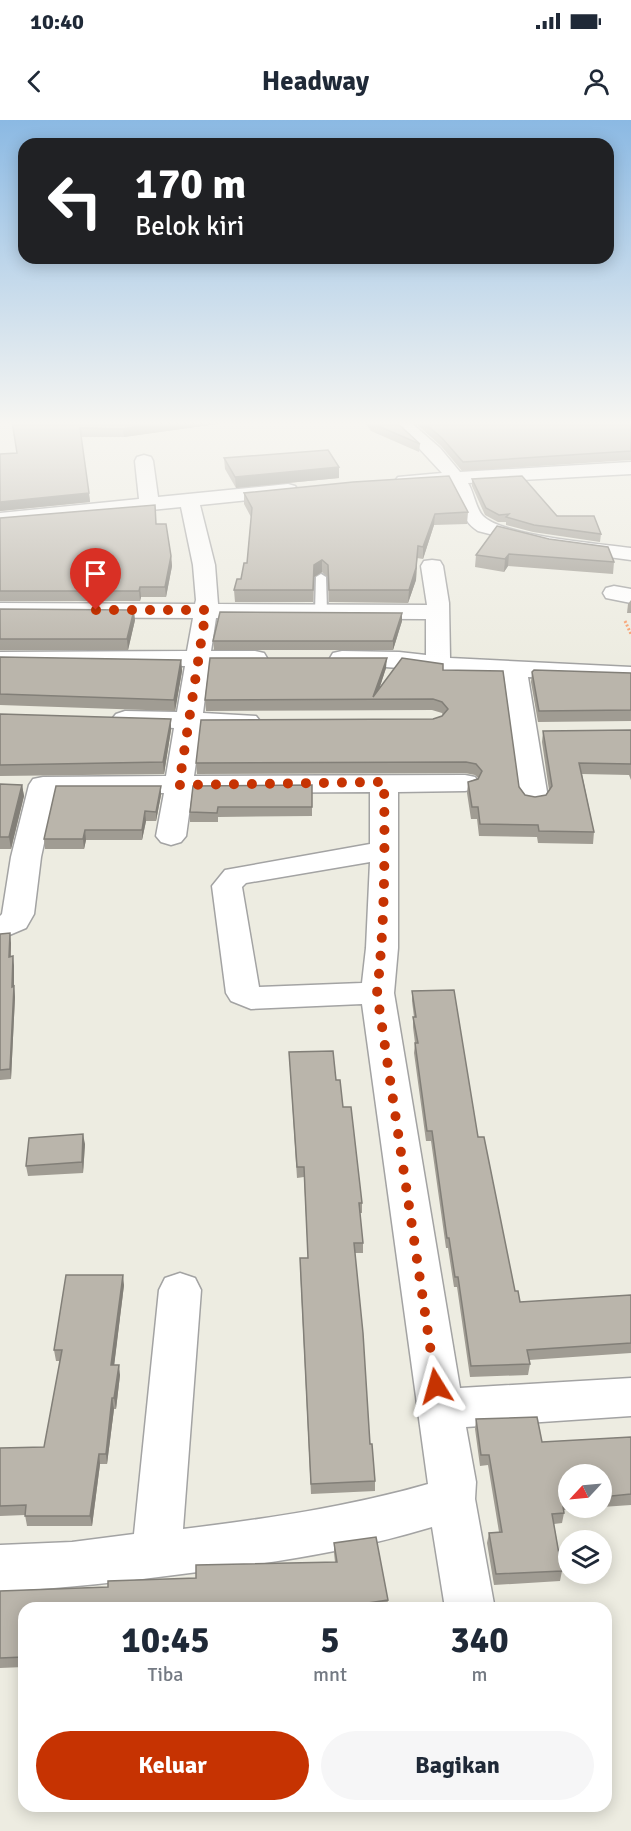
<!DOCTYPE html>
<html lang="id">
<style>
:root{--surface:#fff;--page:#f6f6f7;--text:#1f2937;--muted:#747a83;--accent:#c63302}
body{margin:0;font-family:Signika,sans-serif;background:var(--page);color:var(--text);height:100vh;display:flex;flex-direction:column;font-size:22px;white-space:nowrap}
*{box-sizing:border-box;margin:0}
p{font-size:20px;color:var(--muted)}
.icon{flex:none;width:33px;height:33px;fill:none;stroke:currentColor;stroke-width:2;stroke-linecap:round;stroke-linejoin:round}
.map{position:relative;flex:1;overflow:hidden}
.side{position:absolute;left:18px;top:1482px;width:594px;height:210px;display:flex;flex-direction:column;background:var(--surface);border-radius:18px;box-shadow:0 3px 15px #0003}
.side>*{flex:none}
.guide{position:absolute;left:18px;top:18px;width:596px;height:126px;border-radius:18px;box-shadow:0 3px 15px #0003;background:#202124;color:#fff;overflow:hidden}
.needle{width:39px;rotate:244deg}
.controls{position:absolute;left:558px;top:1344px;display:grid;gap:12px}
.controls a{display:grid;place-items:center;width:54px;height:54px;border-radius:50%;background:var(--surface);box-shadow:0 3px 15px #0003;font-size:30px}
.pin{position:absolute;display:grid;place-items:center;width:51px;height:51px;color:#fff;margin:-62px -26px;border-radius:50% 50% 50% 0;rotate:-45deg;box-shadow:0 0 6px #0007}
.pin .icon{rotate:45deg}
.me{position:absolute;width:66px;margin:-33px;rotate:352deg;stroke-linejoin:round;filter:drop-shadow(0 0 4px #0008)}
.turn{display:flex;align-items:center;gap:21px;height:126px;padding:0 18px;font-size:27px}
.turn .icon{width:78px;height:78px;stroke-width:2.5}
.turn b{display:block;font-size:42px;line-height:51px}
.eta{display:flex;justify-content:space-evenly;align-items:center;height:102px;text-align:center}
.eta b{font-size:36px;font-weight:700;line-height:42px}
.primary-button{display:flex;gap:12px;margin-top:auto;padding:12px 18px}
.primary-button a{flex:1;height:69px;border-radius:36px;background:var(--accent);color:#fff;font-size:24px;font-weight:700;line-height:69px;text-align:center}
.primary-button a+a{background:var(--page);color:var(--text)}
.status{display:flex;justify-content:space-between;align-items:center;height:42px;padding:0 30px;background:var(--surface);direction:ltr}
.status svg{height:16px;fill:currentColor}
header{display:flex;justify-content:space-between;align-items:center;height:78px;padding:0 18px;background:var(--surface);font-size:27px;font-weight:700}
.map>svg:first-child{display:block}
</style>
<div class="status"><b>10:40</b><svg viewBox="0 0 49 12"><path d="M0 12V9h3v3zM5 12V6h3v6zM10 12V3h3v9zM15 12V0h3v12zM26 1h20v11H26zM47 4h2v5h-2z"/></svg></div>
<header><svg class="icon" aria-label="back" viewBox="0 0 24 24"><path d="M15 5l-7 7 7 7"/></svg>Headway<svg class="icon" aria-label="person" viewBox="0 0 24 24"><circle cx="12" cy="8" r="4"/><path d="M4 21q1-7 8-7t8 7"/></svg></header>
<div class="map">
<svg width="631" height="1711" viewBox="0 0 631 1711">
<rect width="100%" height="100%" fill="#edece1"/>
<g fill="none" stroke-linecap="round" stroke-linejoin="round">
<defs>
<polygon id="service" points="321,454 326,457 327,492 321,495 315,492 316,457"/>
<g id="minor">
<path d="M388,301H409L440,328L460,352L631,342V354L468,363C474,373 476,389 483,396C502,416 602,424 631,428V440L548,429L478,411C459,399 461,381 450,364L405,367L398,365L395,361L398,357L442,353L418,327Z"/>
<path d="M144,335L151,337L153,341L158,377L288,364L295,366L298,370L295,374L288,376L200,385L215,445L218,484L427,485L421,446L424,441L432,440L440,441L443,446L449,483L450,538L631,547V561L528,557L548,678L544,684L534,686L524,684L520,678L504,556C449,553 396,546 342,545L333,543L330,538L333,533L342,531L399,532L426,535V499L216,498L211,531H255L264,533L267,538L264,543L209,545L203,593L256,596L260,601L256,606L247,609L201,608L194,656L465,655L475,657L479,663L475,669L465,671L398,672V828L394,873L460,1268L631,1258V1296L466,1307L476,1362L475,1379L494,1484L493,1488H445L432,1407C353,1431 272,1443 190,1453C127,1461 64,1469 0,1471V1425L72,1422L134,1414L159,1170L165,1158L180,1153L195,1158L201,1170L183,1409C265,1399 348,1387 428,1364L362,884L251,889L231,881L226,873L212,766L225,750L370,724V672L192,673L186,716L181,722L171,725L161,722L156,716L164,673H55L41,737L34,794L26,808L0,819V796L2,794L11,737L29,665L33,659L43,657L166,656L174,608L116,604L112,599L116,594L125,591L177,592L185,546H0V532L187,531L193,498L0,497V483L195,484L196,480L193,445L181,387L0,405V393L139,379L135,341L137,337ZM370,742L366,828L362,863L259,867L242,767L246,763Z"/>
<polygon points="614,466 631,469 631,483 606,478 603,473 606,468"/>
</g>
</defs>
<!-- service casing -->
<use href="#service" stroke="#a3a3a3" stroke-width="4"/>
<!-- minor casing -->
<use href="#minor" stroke="#a3a3a3" stroke-width="3"/>
<!-- path -->
<polyline stroke="#f89a67" stroke-width="3" stroke-dasharray="2 2" stroke-linecap="butt" points="625,501 631,514"/>
<!-- service -->
<use href="#service" fill="#fff" fill-rule="evenodd"/>
<!-- minor -->
<use href="#minor" fill="#fff" fill-rule="evenodd"/>
</g>
<!-- wall -->
<g fill="#a09c93">
<polygon points="12,301 238,301 124,317 81,317 90,382 0,391 0,334 17,333"/>
<polygon points="364,301 395,301 420,324 419,332 371,311"/>
<polygon points="413,301 631,301 631,340 462,351 441,326"/>
<polygon points="224,338 339,347 339,358 236,368 225,349"/>
<polygon points="472,359 601,414 600,422 533,412 506,405 506,402 498,402 485,395 472,366"/>
<polygon points="244,373 468,392 467,404 434,405 423,439 417,438 416,460 408,483 329,482 328,457 322,452 314,457 313,482 235,482 234,470 241,459 247,443 251,397 244,384"/>
<polygon points="0,398 156,404 171,436 172,446 166,477 141,477 140,481 0,481"/>
<polygon points="497,406 614,442 613,454 508,446 504,452 475,447 476,435"/>
<polygon points="631,480 631,493 627,493 628,484"/>
<polygon points="0,489 135,500 128,530 0,530"/>
<polygon points="402,501 393,530 214,530 213,521"/>
<polygon points="0,537 181,540 182,551 175,591 0,585"/>
<polygon points="386,548 379,569 443,550 525,675 535,677 546,675 549,670 542,622 543,611 631,610 631,660 629,655 582,654 594,712 593,724 538,723 537,717 479,716 477,699 471,699 467,673 468,662 478,658 475,655 465,653 197,654 196,643 433,599 442,596 443,595 442,593 432,590 206,591 205,580"/>
<polygon points="532,552 631,553 631,601 538,602 531,562"/>
<polygon points="0,594 171,610 164,654 0,656"/>
<polygon points="0,664 22,665 24,676 11,729 0,729"/>
<polygon points="312,665 312,696 218,697 218,702 190,702 190,692"/>
<polygon points="161,675 156,701 146,701 142,720 86,720 84,729 45,729 44,719"/>
<polygon points="0,814 11,823 11,837 14,846 14,867 15,877 11,959 0,960"/>
<polygon points="412,871 478,1017 515,1171 520,1182 631,1175 631,1233 529,1240 530,1244 528,1255 470,1257 457,1167 454,1167 448,1128 446,1128 431,1021 426,1021 414,933 415,923 413,907 413,897 414,897 412,881"/>
<polygon points="289,932 336,960 343,987 362,1083 362,1093 360,1093 363,1123 363,1133 355,1133 370,1324 375,1361 375,1371 311,1374 300,1148 308,1138 304,1057 297,1058"/>
<polygon points="85,1024 83,1053 28,1056 26,1046"/>
<polygon points="124,1165 114,1245 120,1255 116,1289 114,1289 107,1344 100,1344 92,1406 27,1406 25,1395 0,1396 0,1328 44,1327 60,1241 56,1241 54,1230"/>
<polygon points="476,1299 542,1322 631,1317 631,1385 602,1387 602,1354 568,1354 568,1388 594,1388 564,1390 564,1393 562,1403 554,1404 562,1451 560,1461 494,1465 487,1423 489,1413 499,1412 488,1345 480,1346 475,1309"/>
<polygon points="334,1423 388,1480 387,1488 24,1488 24,1547 0,1548 0,1471 108,1467 196,1458 335,1442 334,1433"/>
</g>
<!-- shaded-wall -->
<g fill="#827f78">
<polygon points="177,301 238,301 124,317 123,309"/>
<polygon points="339,347 339,358 236,368 235,357"/>
<polygon points="89,373 90,382 0,391 0,382"/>
<polygon points="435,394 434,405 423,439 423,427"/>
<polygon points="418,426 416,460 408,483 409,470"/>
<polygon points="509,434 508,446 504,452 505,439"/>
<polygon points="171,436 172,446 166,477 165,467"/>
<polygon points="322,440 322,452 314,457 313,482 314,445"/>
<polygon points="140,467 141,477 140,481 139,471"/>
<polygon points="134,490 135,500 128,530 127,519"/>
<polygon points="402,493 402,501 393,530 393,521"/>
<polygon points="387,538 386,548 376,579 373,577"/>
<polygon points="181,540 182,551 175,591 174,580"/>
<polygon points="171,599 171,610 164,654 163,642"/>
<polygon points="22,665 24,676 11,729 9,717"/>
<polygon points="161,666 161,675 156,701 156,692"/>
<polygon points="145,691 146,701 142,720 142,710"/>
<polygon points="85,710 86,720 84,729 83,719"/>
<polygon points="10,813 11,823 10,847 9,837"/>
<polygon points="13,836 14,846 14,867 15,877 11,959 10,949"/>
<polygon points="83,1014 85,1024 83,1053 82,1042"/>
<polygon points="123,1155 124,1165 113,1255 111,1245"/>
<polygon points="119,1245 120,1255 116,1289 114,1278"/>
<polygon points="112,1278 114,1289 107,1344 106,1334"/>
<polygon points="99,1334 100,1344 92,1406 90,1396"/>
</g>
<!-- building -->
<g fill="#bab5ab" stroke="#827f78" stroke-width="1.5">
<polygon points="12,301 177,301 123,309 80,308 89,373 0,382 0,334 17,333"/>
<polygon points="370,301 395,301 420,324 371,303"/>
<polygon points="422,301 631,301 631,331 463,342 442,318"/>
<polygon points="328,330 339,347 235,357 224,338"/>
<polygon points="449,356 468,392 435,394 423,427 418,426 416,448 409,470 329,470 328,445 322,440 314,445 313,470 234,470 237,459 241,459 244,443 247,443 252,388 244,373 353,362"/>
<polygon points="522,356 557,396 594,396 601,414 534,405 506,397 509,394 499,395 486,388 472,359"/>
<polygon points="155,385 156,404 166,404 171,436 165,467 140,467 139,471 0,471 0,398"/>
<polygon points="497,406 549,419 608,427 614,442 509,434 505,439 476,435"/>
<polygon points="0,489 134,490 127,519 0,519"/>
<polygon points="220,492 402,493 393,521 213,521"/>
<polygon points="0,537 181,540 174,580 0,574"/>
<polygon points="210,538 387,538 373,577 402,538 443,544 443,550 503,551 519,667 525,675 535,677 546,675 552,666 543,611 631,610 631,644 579,643 594,712 539,711 538,705 480,704 478,687 472,687 468,662 478,659 482,651 476,644 466,642 196,643 201,600 433,599 442,596 448,589 442,582 433,579 205,580"/>
<polygon points="534,550 631,553 631,590 539,591 532,552"/>
<polygon points="0,594 171,599 163,642 0,645"/>
<polygon points="0,664 22,665 9,717 0,717"/>
<polygon points="312,665 312,687 218,687 217,693 190,692 193,666"/>
<polygon points="56,666 161,666 156,692 145,691 142,710 85,710 83,719 44,719"/>
<polygon points="10,813 9,837 13,836 12,867 14,866 10,949 0,950 0,814"/>
<polygon points="454,870 478,1017 484,1017 515,1171 518,1171 520,1182 631,1175 631,1223 527,1230 530,1244 471,1246 458,1157 455,1157 449,1118 447,1118 432,1011 427,1011 415,923 418,923 413,897 416,897 412,871"/>
<polygon points="333,931 336,960 340,960 343,987 351,987 362,1083 359,1083 363,1123 354,1123 363,1213 370,1324 372,1324 375,1361 311,1364 300,1138 308,1138 304,1047 297,1047 289,932"/>
<polygon points="83,1014 82,1042 26,1046 29,1018"/>
<polygon points="66,1155 123,1155 111,1245 119,1245 114,1278 112,1278 106,1334 99,1334 90,1396 25,1396 26,1385 0,1386 0,1328 44,1327 62,1230 54,1230"/>
<polygon points="537,1297 542,1322 631,1317 631,1374 602,1377 602,1354 568,1354 568,1379 562,1380 564,1393 552,1394 562,1451 496,1454 489,1413 502,1412 489,1335 481,1335 476,1299"/>
<polygon points="376,1417 388,1480 334,1488 24,1488 24,1537 0,1538 0,1471 108,1467 108,1461 196,1458 196,1445 337,1442 334,1423"/>
</g>
<!-- sky -->
<linearGradient id="sky" x2="0" y2="1"><stop stop-color="#8bb9e3"/><stop offset="0.56" stop-color="#f7f6f2"/><stop offset="1" stop-color="#f7f6f2" stop-opacity="0"/></linearGradient>
<rect width="631" height="541" fill="url(#sky)"/>
<g fill="none" stroke-linecap="round" stroke-linejoin="round">
<!-- route -->
<path stroke="#c63302" stroke-width="10" stroke-dasharray="0 18" d="M96,490H206L179,665L384,662C385,733 385,803 377,873L436,1266"/>
</g>
</svg>
<div class="controls">
<a><svg class="needle" viewBox="-14 -14 28 28"><path d="M0-13l5 13h-10z" fill="#e53935"/><path d="M0 13l5-13h-10z" fill="#747a83"/></svg></a>
<a><svg class="icon" aria-label="layers" viewBox="0 0 24 24"><path d="M12 4l9 5-9 5-9-5zM3 14l9 5 9-5"/></svg></a>
</div>
<div class="pin" style="left:96px;top:490px;background:#d93025"><svg class="icon" aria-label="arrive" viewBox="0 0 24 24"><path d="M6 21V4h12l-3 4 3 4H6"/></svg></div>
<svg class="me" style="left:436px;top:1266px" viewBox="-20 -20 40 40"><path d="M0-17L14 15 0 8-14 15z" fill="#c63302" stroke="#fff" stroke-width="4"/></svg>
<div class="guide">
<div class="turn"><svg class="icon" aria-label="left" viewBox="0 0 24 24"><path d="M17 20v-9H6M10 6l-5 5 5 5"/></svg><div><b>170 m</b>Belok kiri</div></div>
</div>
<section class="side">
<div class="eta">
<div><b>10:45</b><p>Tiba</p></div>
<div><b>5</b><p>mnt</p></div>
<div><b>340</b><p>m</p></div>
</div>
<div class="primary-button"><a>Keluar</a><a>Bagikan</a></div>
</section>
</div>
